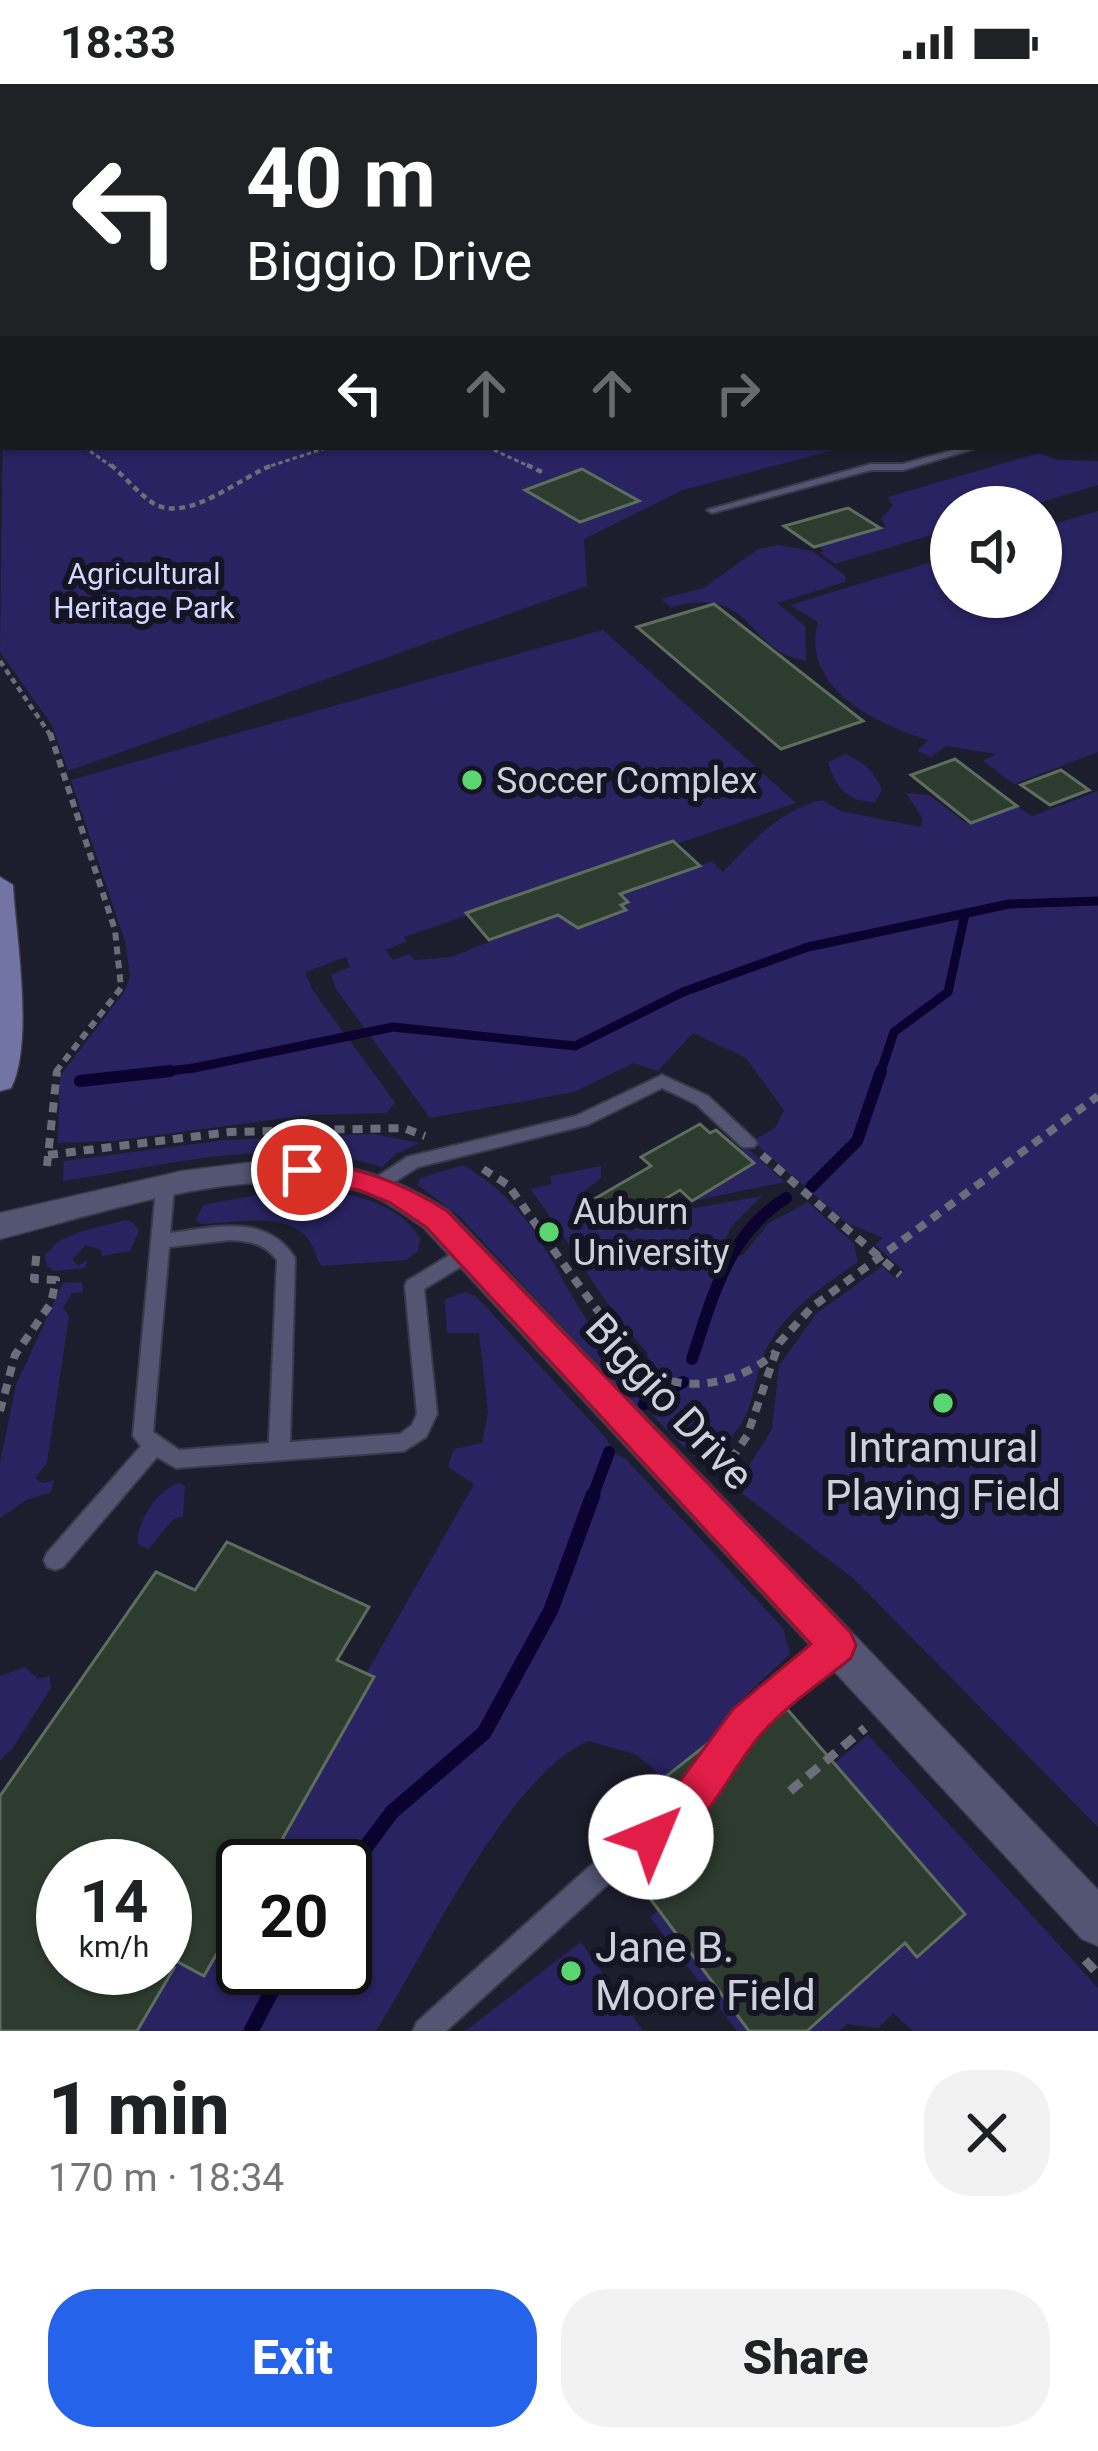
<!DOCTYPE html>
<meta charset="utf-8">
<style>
:root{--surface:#fff;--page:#f2f2f2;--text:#202124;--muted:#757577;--accent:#2563eb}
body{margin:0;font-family:Roboto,sans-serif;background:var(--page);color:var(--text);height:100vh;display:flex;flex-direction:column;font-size:45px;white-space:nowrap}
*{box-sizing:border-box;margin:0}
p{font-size:39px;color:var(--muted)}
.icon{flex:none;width:66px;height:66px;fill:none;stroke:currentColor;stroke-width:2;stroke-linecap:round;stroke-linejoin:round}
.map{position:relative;height:1947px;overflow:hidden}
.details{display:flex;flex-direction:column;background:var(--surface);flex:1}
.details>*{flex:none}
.top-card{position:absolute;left:0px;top:0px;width:1098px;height:366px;box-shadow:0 3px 9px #0004;background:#202124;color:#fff;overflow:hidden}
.fabs{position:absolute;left:930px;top:402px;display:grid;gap:24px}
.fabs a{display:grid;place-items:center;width:132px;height:132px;border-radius:50%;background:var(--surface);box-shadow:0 3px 9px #0004;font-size:60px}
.speed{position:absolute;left:36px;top:1755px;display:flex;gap:24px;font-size:60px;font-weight:700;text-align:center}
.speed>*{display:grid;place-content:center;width:156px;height:156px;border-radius:50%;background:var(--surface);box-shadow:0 3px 9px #0004;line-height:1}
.speed small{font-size:30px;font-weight:400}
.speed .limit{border:6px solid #111;border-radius:18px;background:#fff;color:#111}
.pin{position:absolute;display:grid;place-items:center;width:102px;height:102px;color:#fff;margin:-51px;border:6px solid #fff;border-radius:50%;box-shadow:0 3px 12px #0007}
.me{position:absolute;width:132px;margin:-66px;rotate:45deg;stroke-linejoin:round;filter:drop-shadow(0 0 9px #0008)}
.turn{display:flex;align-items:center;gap:42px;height:252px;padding:0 48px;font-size:54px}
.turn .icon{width:156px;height:156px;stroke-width:2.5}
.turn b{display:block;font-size:84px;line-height:102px}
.lanes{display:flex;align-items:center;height:114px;padding:0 48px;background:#0003;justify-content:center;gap:60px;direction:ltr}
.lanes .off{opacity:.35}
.round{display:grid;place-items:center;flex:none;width:126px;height:126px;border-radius:48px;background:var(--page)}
.headline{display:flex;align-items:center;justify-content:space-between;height:204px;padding:0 48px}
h1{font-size:72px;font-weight:800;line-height:90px}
.cta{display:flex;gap:24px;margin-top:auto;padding:24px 48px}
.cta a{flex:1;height:138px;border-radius:48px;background:var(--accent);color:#fff;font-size:48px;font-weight:800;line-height:138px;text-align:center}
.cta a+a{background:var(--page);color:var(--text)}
.status{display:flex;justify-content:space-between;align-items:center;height:84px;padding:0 60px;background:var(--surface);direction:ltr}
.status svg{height:33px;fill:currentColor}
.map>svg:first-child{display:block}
</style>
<div class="status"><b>18:33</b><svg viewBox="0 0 49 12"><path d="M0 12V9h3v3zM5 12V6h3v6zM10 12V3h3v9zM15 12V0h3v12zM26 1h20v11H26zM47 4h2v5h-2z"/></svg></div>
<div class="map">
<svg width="1098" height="1947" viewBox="0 0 1098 1947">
<rect width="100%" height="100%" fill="#1d1e2d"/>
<!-- green -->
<g fill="#292361">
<polygon points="80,0 717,0 64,3"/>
<polygon points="3,338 3,363 845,363 683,406 584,455 587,502 68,687 52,641 0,568"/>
<polygon points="1039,369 1057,376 1098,377 1098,401 1025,423 951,423 951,445 835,480 820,469 824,467 818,462 886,442 881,434 893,422 888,413"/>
<path d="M1098,427V668L1014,700L983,677L996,670L946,662L931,673L917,667L928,656C876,640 800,604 818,538L790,521L951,472V513H1041V444Z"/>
<path d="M778,461L812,467L846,492L845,498L777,519L805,542L806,577C744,567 757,501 671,523L661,515L704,504L758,465Z"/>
<path d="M603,546L796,719L404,853L406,858L385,866L393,876L409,870L415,876L451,873L558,831L579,843L625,827L621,821L628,818L620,810L712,777L723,788C752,758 779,726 822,716L841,727L920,743L923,735L906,709L929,711L966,739L1017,722L1032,732L1098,707V1743L854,1495L743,1410L745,1388L772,1345L779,1282L816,1230L882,1182L895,1194L904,1187L875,1161L883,1154L847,1139L752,1057L775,1044L784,1026L746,974L693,949L658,987L634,979L574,1008L430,1034L336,905L331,891L350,883L346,873L305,888L313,907L395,1018L387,1029L309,1031L113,1057L58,1059L60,992L125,907L130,892L126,861L71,696Z"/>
<path d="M846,670C864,679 874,687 882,706L875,718C848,718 835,703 828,678Z"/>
<path d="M374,1050L420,1059L396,1070L382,1083C275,1050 170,1081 63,1097L64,1077L225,1056Z"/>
<polygon points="745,1062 785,1098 692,1117 754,1080 739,1066"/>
<path d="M463,1081C526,1118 544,1164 579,1224C595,1251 620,1273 643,1294L648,1269C600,1219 572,1159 530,1105L552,1100L550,1092L601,1082V1094L584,1107L578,1120L597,1138L623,1140L630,1148L662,1130L762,1112L731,1143L718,1175L743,1171L769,1139L808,1118L854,1160L858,1178C822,1203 783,1227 764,1270C756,1290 754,1313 745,1333C739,1347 725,1357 717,1371L693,1372L652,1331L657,1318L646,1314L636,1322L459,1132L418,1101L420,1094Z"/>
<path d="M290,1105C334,1105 396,1113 420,1154L418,1167L406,1176L321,1182C316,1174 315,1163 308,1155C285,1126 233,1140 201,1140L196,1136L203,1121Z"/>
<polygon points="125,1136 134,1139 139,1147 130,1167 102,1172 101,1166 86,1161 72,1175 78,1182 88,1176 85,1184 54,1187 46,1181 45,1171 59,1157 79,1148"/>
<polygon points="82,1198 83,1208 72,1209 63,1224 69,1232 47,1379 35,1394 43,1399 54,1396 51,1408 26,1416 0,1434 0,1379 16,1301 63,1199"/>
<path d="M465,1208L476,1212L605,1353L615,1370L626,1375L783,1544L790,1570L739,1618L712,1660L672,1705L650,1706L656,1687L635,1670L588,1657C505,1695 427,1867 376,1947H137L178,1878L205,1891L243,1824V1884H345V1782H267L374,1594L366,1590L474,1400L448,1383L454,1365L482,1359L488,1328L479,1249H447L445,1215Z"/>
<path d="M178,1399L185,1402L183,1432L172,1436L149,1465L138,1460C136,1438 157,1407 178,1399Z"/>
<polygon points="25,1583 38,1595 50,1592 51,1604 12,1665 0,1676 0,1592"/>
<polygon points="868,1651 1098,1904 1098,1947 913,1947 893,1929 878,1944 847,1940 839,1947 737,1947 650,1833 679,1807 738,1675 750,1672 791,1716"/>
<polygon points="581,1858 643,1947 465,1947"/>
</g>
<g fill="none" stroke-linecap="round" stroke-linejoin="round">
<!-- stream-far2 -->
<g stroke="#0c0230" stroke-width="9">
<polyline points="144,990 194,984 393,943 575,962 683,908 808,863 1009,820 1098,817"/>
<polyline points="880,990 894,948 948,908 965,830"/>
</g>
<!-- stream-far1 -->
<g stroke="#0c0230" stroke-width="12">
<polyline points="80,997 170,987"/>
<polyline points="811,1103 857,1057 881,987"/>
<path d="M692,1275C713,1212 727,1151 786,1114"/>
<polyline points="644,1320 683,1298"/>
<polyline points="592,1414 609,1368"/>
</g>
<!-- stream -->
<g stroke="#0c0230" stroke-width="15">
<polyline points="345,1791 392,1728 484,1649 551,1526 593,1411"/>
<polyline points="251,1947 284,1884"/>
</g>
</g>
<!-- building -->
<g fill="#2e3c2f" stroke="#5d6d5e" stroke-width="3">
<polygon points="582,385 639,417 580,438 525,406"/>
<polygon points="848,424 880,444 814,463 784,442"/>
<polygon points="714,520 863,637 781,665 637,543"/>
<polygon points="955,675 1017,722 971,739 911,691"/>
<polygon points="1061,686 1089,706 1050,721 1021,701"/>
<polygon points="673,757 700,782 620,810 628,818 621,821 626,826 578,844 558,831 489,856 466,829"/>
<polygon points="700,1040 710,1049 716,1046 754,1079 692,1117 680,1106 623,1140 596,1114 651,1082 641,1073"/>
<polygon points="227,1458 369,1523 337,1576 374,1593 267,1782 243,1782 243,1824 204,1892 165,1871 165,1782 63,1782 63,1884 174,1884 137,1947 0,1947 0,1712 156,1488 195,1506"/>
<polygon points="787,1625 965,1830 917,1873 905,1859 807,1947 749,1947 631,1789 691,1745 758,1649"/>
<polygon points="715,1654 666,1721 611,1761 599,1745"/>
</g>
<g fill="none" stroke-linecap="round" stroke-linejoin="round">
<defs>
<g id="lane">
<polygon points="1095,8 1098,9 1098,13 1095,12"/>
<polygon points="1095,68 1098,69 1098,73 1095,72"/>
<rect x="0" y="112" width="3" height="4"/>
<rect x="0" y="131" width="3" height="5"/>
<rect x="1095" y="338" width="3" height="6"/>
<polygon points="963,363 980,363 903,386 871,386 712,429 707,426 871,380 903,380"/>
<polygon points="662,991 708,1012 754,1055 757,1059 754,1063 742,1063 696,1020 662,1004 587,1041 418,1083 377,1109 371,1107 368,1102 371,1097 407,1073 576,1032"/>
<path d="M165,1098L171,1100L174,1105L170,1149C215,1143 266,1129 295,1174L290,1358L400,1350L412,1341L417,1330L405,1202L407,1197L461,1164L468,1162L475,1164L477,1169L475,1174L424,1205L437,1330L426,1353L404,1367L176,1384L157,1373L63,1483L55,1486L47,1483L44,1476L47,1469L141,1362L133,1352L156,1105L159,1100ZM230,1156C250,1157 264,1159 277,1176L269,1359L179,1366L153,1348L169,1163Z"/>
<polygon points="838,1550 846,1553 849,1561 846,1569 755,1646 687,1742 607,1801 446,1947 413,1947 417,1938 589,1783 669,1724 739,1630 830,1553"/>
</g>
<path id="street" d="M279,1075C344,1077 393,1091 448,1126L1098,1806V1862L1082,1855L424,1144C404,1130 383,1114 359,1107C250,1077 107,1128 0,1155V1129L182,1087Z"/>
<g id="secondary">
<rect x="1095" y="120" width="3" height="10"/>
<polygon points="3,168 3,178 0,179 0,169"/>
<path d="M0,793L13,801C16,852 34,960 11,1004L0,1007Z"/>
</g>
</defs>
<!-- lane casing -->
<use href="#lane" stroke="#393a49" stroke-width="4"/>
<!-- street casing -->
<use href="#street" stroke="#393a49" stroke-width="3"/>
<!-- secondary casing -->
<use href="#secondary" stroke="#393a49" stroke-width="3"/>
<!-- path-far4 -->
<g stroke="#6c6d7a" stroke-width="3" stroke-dasharray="4.5 3" stroke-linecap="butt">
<polyline points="734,3 746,1"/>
<polyline points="830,3 840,0"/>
<polyline points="870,3 883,0"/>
<polyline points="84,363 114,384"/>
<polyline points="487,363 533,384"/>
<polyline points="264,384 329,363"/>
</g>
<!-- path-far3 -->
<g stroke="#6c6d7a" stroke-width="4.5" stroke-dasharray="6 4.5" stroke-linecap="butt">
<path d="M111,381C125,393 138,409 153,419C187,441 243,391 273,381"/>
<polyline points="527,381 544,389"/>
<polyline points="0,577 51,652"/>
</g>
<!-- path-far2 -->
<polyline stroke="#6c6d7a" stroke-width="6" stroke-dasharray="8 6" stroke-linecap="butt" points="50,649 115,846 121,904 54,990"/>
<!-- path-far1 -->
<g stroke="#6c6d7a" stroke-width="8" stroke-dasharray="10 8" stroke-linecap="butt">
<polyline points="48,1071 230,1048 404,1044 425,1052"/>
<polyline points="762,1071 900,1191"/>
<polyline points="47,1082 57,987"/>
<path d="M483,1085L508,1101C535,1137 630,1284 664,1295C703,1308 748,1293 776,1268"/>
<polyline points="0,1327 15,1271 51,1219 56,1196 34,1195 37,1164"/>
<polyline points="721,1390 747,1352 779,1259 812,1223 1098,1012"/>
</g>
<!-- path -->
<g stroke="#6c6d7a" stroke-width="9" stroke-dasharray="14 9" stroke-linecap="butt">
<polyline points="790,1707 865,1644"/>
<polyline points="1085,1876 1098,1890"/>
</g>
<!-- lane -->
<use href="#lane" fill="#545573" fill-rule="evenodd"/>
<!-- street -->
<use href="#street" fill="#545573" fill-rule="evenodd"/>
<!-- secondary -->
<use href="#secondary" fill="#7274a3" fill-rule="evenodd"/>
</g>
<!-- route -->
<path fill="#e11d48" stroke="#92132f" stroke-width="3" d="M302,1075C357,1084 399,1096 447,1127L851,1549L856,1561L851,1574C821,1599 782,1624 757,1655C724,1696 703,1752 651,1773L637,1767L631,1753L637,1739L664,1719L733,1625L811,1560L426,1143L389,1118L359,1106L291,1094L287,1086L291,1078Z"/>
<!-- markers -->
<g fill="#5ad56f" stroke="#141423" stroke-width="4.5">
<circle cx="472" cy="696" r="12"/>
<circle cx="549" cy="1148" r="12"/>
<circle cx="943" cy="1319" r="12"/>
<circle cx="571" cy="1887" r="12"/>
</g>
<g text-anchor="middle" stroke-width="12" stroke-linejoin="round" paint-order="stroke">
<!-- far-park labels -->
<g font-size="30" fill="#d4d6fe" stroke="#141423">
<text x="144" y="500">Agricultural<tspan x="144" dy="34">Heritage Park</tspan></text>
</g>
<!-- poi labels -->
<g font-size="36" fill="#cfd0db" stroke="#141423" text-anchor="start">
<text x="496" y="709">Soccer Complex</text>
<text x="573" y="1140">Auburn<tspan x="573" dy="41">University</tspan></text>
</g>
<!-- near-street labels -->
<g font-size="42" fill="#cfd0db" stroke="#141423">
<text transform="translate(670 1317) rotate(47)" y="15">Biggio Drive</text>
</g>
<!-- near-poi labels -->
<g font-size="42" fill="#cfd0db" stroke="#141423">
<text x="943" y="1378">Intramural<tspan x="943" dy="48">Playing Field</tspan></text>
<text x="595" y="1878" text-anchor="start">Jane B.<tspan x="595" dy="48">Moore Field</tspan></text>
</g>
</g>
</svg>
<div class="fabs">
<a><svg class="icon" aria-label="sound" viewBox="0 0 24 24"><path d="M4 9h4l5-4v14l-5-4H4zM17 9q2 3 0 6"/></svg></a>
</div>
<div class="speed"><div>14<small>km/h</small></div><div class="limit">20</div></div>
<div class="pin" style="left:302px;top:1086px;background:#d93025"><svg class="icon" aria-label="arrive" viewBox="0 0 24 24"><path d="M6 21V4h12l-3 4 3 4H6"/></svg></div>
<svg class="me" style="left:651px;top:1753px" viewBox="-20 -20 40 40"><circle r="19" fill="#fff"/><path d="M0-13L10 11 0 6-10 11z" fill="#e11d48"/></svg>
<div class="top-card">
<div class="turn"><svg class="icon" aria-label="left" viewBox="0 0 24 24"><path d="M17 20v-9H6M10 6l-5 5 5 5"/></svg><div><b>40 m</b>Biggio Drive</div></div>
<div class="lanes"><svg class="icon" aria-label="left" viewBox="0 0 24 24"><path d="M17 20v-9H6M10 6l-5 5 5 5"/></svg><svg class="icon off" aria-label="ahead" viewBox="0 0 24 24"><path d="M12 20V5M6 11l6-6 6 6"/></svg><svg class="icon off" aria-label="ahead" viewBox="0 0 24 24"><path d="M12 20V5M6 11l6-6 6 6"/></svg><svg class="icon off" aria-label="right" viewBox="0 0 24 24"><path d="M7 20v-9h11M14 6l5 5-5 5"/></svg></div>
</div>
</div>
<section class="details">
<div class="headline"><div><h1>1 min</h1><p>170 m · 18:34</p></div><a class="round"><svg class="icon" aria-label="close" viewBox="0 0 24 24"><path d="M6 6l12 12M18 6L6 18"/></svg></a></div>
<div class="cta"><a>Exit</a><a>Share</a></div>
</section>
